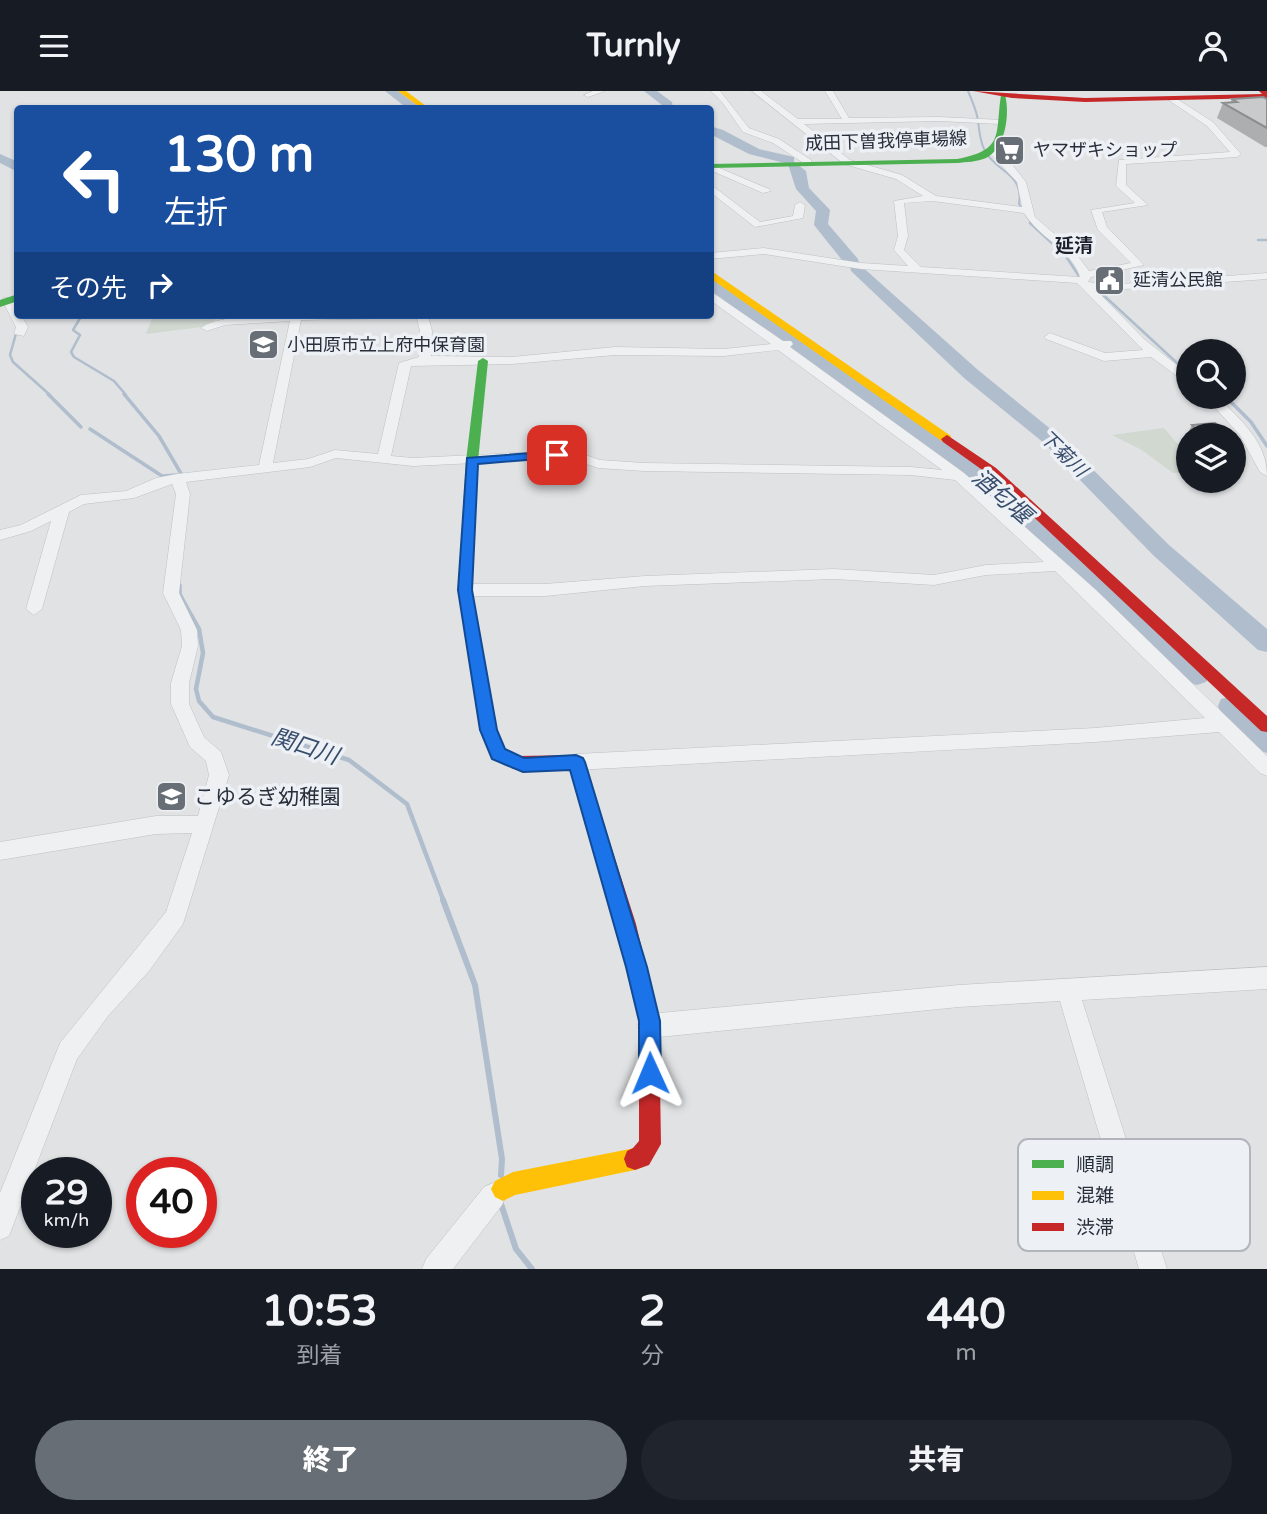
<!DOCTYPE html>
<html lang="ja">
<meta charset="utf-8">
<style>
:root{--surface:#171b24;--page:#20242c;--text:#f1f3f6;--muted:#9ea1a6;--accent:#686e76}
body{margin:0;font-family:"Varela Round","Noto Sans JP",sans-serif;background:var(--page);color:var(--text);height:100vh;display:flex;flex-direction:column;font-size:26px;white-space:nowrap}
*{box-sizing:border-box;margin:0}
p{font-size:23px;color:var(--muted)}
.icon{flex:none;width:38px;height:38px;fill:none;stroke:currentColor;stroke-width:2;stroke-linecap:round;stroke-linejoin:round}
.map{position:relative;height:1178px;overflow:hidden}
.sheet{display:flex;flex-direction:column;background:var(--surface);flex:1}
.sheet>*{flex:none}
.hud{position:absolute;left:14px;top:14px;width:700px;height:214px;border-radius:7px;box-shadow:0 2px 5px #0004;background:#1a4fa0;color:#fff;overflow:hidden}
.tools{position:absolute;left:1176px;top:248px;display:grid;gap:14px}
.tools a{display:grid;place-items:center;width:70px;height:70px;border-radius:50%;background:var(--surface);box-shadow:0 2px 5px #0004;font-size:35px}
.speed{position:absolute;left:21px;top:1066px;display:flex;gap:14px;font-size:35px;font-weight:700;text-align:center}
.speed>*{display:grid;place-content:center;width:91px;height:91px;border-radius:50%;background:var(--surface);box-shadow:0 2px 5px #0004;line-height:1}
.speed small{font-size:18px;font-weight:400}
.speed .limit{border:10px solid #d22;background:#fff;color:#111}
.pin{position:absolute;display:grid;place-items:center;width:60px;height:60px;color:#fff;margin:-30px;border-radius:14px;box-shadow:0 4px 10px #0006}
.me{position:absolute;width:77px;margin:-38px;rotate:359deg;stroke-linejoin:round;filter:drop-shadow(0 0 5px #0008)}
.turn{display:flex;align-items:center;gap:24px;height:147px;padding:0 35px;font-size:32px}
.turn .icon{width:91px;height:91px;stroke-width:2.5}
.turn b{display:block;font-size:49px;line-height:60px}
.then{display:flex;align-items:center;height:66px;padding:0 35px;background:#0003;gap:14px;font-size:26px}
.eta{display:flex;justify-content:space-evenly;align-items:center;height:119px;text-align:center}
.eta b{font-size:42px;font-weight:800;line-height:49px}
.cta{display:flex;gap:14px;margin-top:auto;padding:14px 35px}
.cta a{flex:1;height:80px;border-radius:42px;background:var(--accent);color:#fff;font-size:28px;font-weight:800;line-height:80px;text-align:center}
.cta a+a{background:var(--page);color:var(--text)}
header{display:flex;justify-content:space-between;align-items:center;height:91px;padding:0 35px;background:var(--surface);font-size:32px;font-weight:800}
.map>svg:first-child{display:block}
</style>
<header><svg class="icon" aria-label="menu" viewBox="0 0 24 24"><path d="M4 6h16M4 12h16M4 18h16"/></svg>Turnly<svg class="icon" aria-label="person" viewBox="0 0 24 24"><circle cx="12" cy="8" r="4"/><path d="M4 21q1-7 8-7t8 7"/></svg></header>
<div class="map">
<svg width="1267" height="1178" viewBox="0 0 1267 1178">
<rect width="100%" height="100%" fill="#e0e2e4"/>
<!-- green -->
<g fill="#d0d8d0">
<polygon points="216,224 214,232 202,236 146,243 153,225"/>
<polygon points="1164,337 1188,365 1188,381 1173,382 1142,359 1112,344"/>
</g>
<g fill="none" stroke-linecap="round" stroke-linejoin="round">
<!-- stream-far4 -->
<path stroke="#b0bdcd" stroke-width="2" d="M968,0C971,7 974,14 976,21C980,34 978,47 985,60C997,82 1024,82 1019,113L1032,133"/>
<!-- stream-far3 -->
<g stroke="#b0bdcd" stroke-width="2.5">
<polyline points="1030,132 1065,164 1079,185"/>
<polyline points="1258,149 1267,149"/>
<polyline points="1099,200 1188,282"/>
<polyline points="82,224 73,239 80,244 71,261 74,266 114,290 126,304"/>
<polyline points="17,239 10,264 13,271 50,304"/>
</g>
<!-- stream-far2 -->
<g stroke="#b0bdcd" stroke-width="3.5">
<polyline points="48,303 81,336"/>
<polyline points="124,303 159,345 183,386"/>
<polyline points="1226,306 1251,331 1267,355"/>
<polyline points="90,338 162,385 177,384"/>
<polyline points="180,494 180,503 192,525"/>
</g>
<!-- stream-far1 -->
<polyline stroke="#b0bdcd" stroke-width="4.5" points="191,524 199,538 203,562 196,598 199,610 213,626 349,669 407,713 444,811"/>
<!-- stream -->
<g stroke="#b0bdcd" stroke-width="6">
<polyline points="443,809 475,894 502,1068 501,1084"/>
<polyline points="500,1110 516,1158 532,1178"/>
</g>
<!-- river -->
<g fill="#b0bdcd" fill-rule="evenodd">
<polygon points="385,0 398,0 422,18 408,18"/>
<polygon points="644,0 657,0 672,11 673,18 661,18 662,14"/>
<polygon points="710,35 723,39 759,58 794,66 794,71 806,80 809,97 830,119 828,133 858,168 859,173 978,279 1058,344 1169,454 1267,538 1267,561 1258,559 1153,464 1044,352 964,287 851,180 850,175 846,174 814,134 816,120 796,98 788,73 749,63 710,43"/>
<polygon points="0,63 18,71 18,81 0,72"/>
<polygon points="710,186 996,385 1206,577 1210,584 1206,591 1197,594 1188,591 980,395 710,199"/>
<polygon points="1231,605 1241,608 1267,634 1267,662 1257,659 1221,622 1218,615 1221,608"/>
</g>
<defs>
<g id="street">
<polygon points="593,0 605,0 588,6 584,4"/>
<polygon points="711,0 720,0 749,37 779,48 811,69 811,73 805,73 773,52 743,41 722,11"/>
<path d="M752,0H761L798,28H842L825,0H833L849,27L939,26L1003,29L1000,33L939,30L804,33L850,69L902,84L936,105L1022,116L1017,91L988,60L995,58L1010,71L1026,91L1035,126L1074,160L1089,180L1131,172L1098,139L1091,119L1135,112L1116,95L1119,69L1230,61L1207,35L1167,8L1174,6L1213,31L1241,63L1237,66L1126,73V94L1148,114L1102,121L1107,136L1144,174L1091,186L1088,191L1108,194L1267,182V188L1097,200L1144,248L1188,283V293L1151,266L1104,270L1046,248L1044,246L1050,242L1105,262L1143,259L1077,192L861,178L764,163L710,168V162L764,157L861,172L908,175L894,159L898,145L894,110L923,105L896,88L844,73ZM933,110L1024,122C1039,147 1071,158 1080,186L921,176L904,159L908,145L904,112Z"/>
<polygon points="710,73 769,98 771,100 763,102 710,79"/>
<polygon points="710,93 760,131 793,125 795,114 800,111 805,114 803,127 755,136 710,101"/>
<path d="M710,200L783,250H791L793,253L790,256L964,382L1096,499L1267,665V685L1260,682L1219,641L1095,651L576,679L569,676L567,671L569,666L576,663L1095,637L1205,627L1055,480L986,484L934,494L834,488L645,495L545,505H465L457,499L465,493H545L645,485L834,478L934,484L986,474L1044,471L955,389L911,384L644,380L598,377L575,369L557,368L413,375L336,367L310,376L186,391L190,403L179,502L197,539L198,555L189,592V613L204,646L221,661L229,684L183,833L149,880L108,925L77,968L9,1145L0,1149V1102L60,952L166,821L192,742L156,743L0,769V751L156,725H198L209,684L206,670L190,656L171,613V592L182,555L181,539L163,502L176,403L172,393L134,407L84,413L69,421L42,518L34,524L26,518L51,430L31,440L0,449V439L21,434L81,404L126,400L156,387L177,383L259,374L290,230L225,234L207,240L201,237C227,216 363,224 403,224L397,227L301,229L273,372L308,368L335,359L378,363L399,272L419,266L420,240L416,224H428L432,240L431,265L512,266L615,256L724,258L771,253L710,209ZM778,259L942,379L911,376L644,372L600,369L577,361L557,360L413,367L391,365L411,275L512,273L615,264L724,265Z"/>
<polygon points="4,207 12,207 18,216 18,224 21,224 28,236 24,245 14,243 16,236 2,209"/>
<path d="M1205,306H1218C1241,330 1267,350 1267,385L1260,381L1239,343Z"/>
<polygon points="1267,876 1267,898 1082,909 1167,1178 1139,1178 1060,910 959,916 649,947 641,943 637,935 641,927 649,923 959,894"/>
<polygon points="493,1092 502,1096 506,1105 502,1114 453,1178 422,1178 426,1168 484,1096"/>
</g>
</defs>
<!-- street casing -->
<use href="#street" stroke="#bec0c2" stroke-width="1"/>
<!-- street -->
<use href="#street" fill="#eff0f1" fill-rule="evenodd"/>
<!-- fast -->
<g fill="#4caf50" fill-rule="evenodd">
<path d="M1001,4H1005C1010,22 1006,57 986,67C977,71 966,71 957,72L710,77V73L957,68C1005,59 995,44 1001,4Z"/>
<polygon points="18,203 18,210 0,216 0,209"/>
<polygon points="483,267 488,270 478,370 472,499 497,639 505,659 523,667 526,672 523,677 517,679 492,668 481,639 458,499 466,370 478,270"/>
</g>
<!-- slow -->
<g fill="#ffc107" fill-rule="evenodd">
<polygon points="398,0 406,0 430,18 422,18"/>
<polygon points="710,179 951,345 951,351 943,351 710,187"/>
<polygon points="635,1057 643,1060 646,1068 643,1076 635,1079 515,1104 503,1110 495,1106 491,1098 495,1090 513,1081"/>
</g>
<!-- jam -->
<g fill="#c62828" fill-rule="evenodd">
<polygon points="973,0 1085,7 1262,3 1259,0 1267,0 1267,7 1085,11 1012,7"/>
<polygon points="947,344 996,377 1267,625 1267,641 1261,640 988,383 943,351 941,348"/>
<polygon points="576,664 582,666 584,671 636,833 659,930 661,1053 649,1074 635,1079 627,1076 624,1068 627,1060 633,1057 639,1050 639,930 616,833 570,678 517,679 511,677 508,672 511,667 517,665"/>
</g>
</g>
<!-- wall -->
<g fill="#acaeaf">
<polygon points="1232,8 1267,8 1267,56 1265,56 1217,27 1223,12 1230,12"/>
<polygon points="1192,334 1226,345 1188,345 1187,343"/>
</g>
<!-- building -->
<g fill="#c8cacc" stroke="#8c8d8f" stroke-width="2">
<polygon points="1263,6 1267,8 1267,37 1223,12 1237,11 1232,8"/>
<polygon points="1215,332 1227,344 1203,345 1192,334"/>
</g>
<!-- route -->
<polygon fill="#1a73e8" stroke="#114b97" stroke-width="2" points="557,360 562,361 562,366 478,373 472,499 497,639 505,658 524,667 576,664 583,667 585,671 647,876 660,930 661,982 658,989 650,993 642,989 639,982 639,930 626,876 570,679 523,681 492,668 480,639 458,499 467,367"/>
<!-- icons -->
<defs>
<symbol id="supermarket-square" viewBox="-11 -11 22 22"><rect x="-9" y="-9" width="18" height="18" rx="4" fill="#686e76" stroke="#edf0f4"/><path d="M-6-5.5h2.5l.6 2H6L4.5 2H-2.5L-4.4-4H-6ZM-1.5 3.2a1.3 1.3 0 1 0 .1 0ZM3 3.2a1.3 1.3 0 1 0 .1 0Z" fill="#fff"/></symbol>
<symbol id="civic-square" viewBox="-11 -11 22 22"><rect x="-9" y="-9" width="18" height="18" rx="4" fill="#686e76" stroke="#edf0f4"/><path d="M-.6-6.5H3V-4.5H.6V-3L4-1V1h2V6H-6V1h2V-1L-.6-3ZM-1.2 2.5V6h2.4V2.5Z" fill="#fff"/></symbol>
<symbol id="school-square" viewBox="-11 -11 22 22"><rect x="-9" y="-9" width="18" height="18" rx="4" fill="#686e76" stroke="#edf0f4"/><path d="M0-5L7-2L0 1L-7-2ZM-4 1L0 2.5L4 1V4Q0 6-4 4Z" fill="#fff"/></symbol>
</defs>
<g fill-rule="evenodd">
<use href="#supermarket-square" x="992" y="42" width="35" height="35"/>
<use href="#civic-square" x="1092" y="172" width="35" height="35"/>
<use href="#school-square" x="246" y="236" width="35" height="35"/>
<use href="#school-square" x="154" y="688" width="35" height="35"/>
</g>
<g text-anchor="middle" stroke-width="7" stroke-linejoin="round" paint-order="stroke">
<!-- far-street labels -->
<g font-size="18" fill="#282f3b" stroke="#edf0f4">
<text transform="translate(886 50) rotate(-2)" y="6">成田下曽我停車場線</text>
</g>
<!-- far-poi labels -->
<g font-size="18" fill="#282f3b" stroke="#edf0f4" text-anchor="start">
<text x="1033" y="65">ヤマザキショップ</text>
<text x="1133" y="195">延清公民館</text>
<text x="287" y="260">小田原市立上府中保育園</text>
</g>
<!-- far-neighbourhood labels -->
<g font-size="19" font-weight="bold" fill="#1b202c" stroke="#edf0f4">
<text x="1074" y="161">延清</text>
</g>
<!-- far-water labels -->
<g font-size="19" font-style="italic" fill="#364c6b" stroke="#edf0f4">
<text transform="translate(1064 362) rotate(44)" y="7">下菊川</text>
</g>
<!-- poi labels -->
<g font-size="21" fill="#282f3b" stroke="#edf0f4" text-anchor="start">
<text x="194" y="713">こゆるぎ幼稚園</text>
</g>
<!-- water labels -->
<g font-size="23" font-style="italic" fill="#364c6b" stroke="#edf0f4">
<text transform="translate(1002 405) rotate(41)" y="8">酒匂堰</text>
<text transform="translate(305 655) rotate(18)" y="8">関口川</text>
</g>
</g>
<!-- legend -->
<rect x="1018" y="1048" width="232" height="112" rx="10" fill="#edf0f4" stroke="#b2b6bc" stroke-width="2"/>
<rect x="1032" y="1069" width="32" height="8" fill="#4caf50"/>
<rect x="1032" y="1100" width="32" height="9" fill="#ffc107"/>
<rect x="1032" y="1132" width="32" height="8" fill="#c62828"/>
<g font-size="19" fill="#282f3b">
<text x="1076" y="1080">順調</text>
<text x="1076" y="1111">混雑</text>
<text x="1076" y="1143">渋滞</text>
</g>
</svg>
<div class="tools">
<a><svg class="icon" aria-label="search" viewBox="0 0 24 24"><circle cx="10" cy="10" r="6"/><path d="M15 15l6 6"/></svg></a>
<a><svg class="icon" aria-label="layers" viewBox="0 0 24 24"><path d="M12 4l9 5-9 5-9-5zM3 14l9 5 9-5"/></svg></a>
</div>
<div class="speed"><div>29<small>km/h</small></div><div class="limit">40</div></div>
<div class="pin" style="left:557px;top:364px;background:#d93025"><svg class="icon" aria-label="arrive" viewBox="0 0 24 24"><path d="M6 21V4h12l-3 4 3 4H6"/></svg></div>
<svg class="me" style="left:650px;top:982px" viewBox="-20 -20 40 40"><path d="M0-17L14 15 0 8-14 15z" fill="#1a73e8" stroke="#fff" stroke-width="4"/></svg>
<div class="hud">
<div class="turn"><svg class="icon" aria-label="left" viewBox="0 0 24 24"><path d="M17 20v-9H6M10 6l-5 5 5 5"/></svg><div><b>130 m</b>左折</div></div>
<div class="then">その先<svg class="icon" aria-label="right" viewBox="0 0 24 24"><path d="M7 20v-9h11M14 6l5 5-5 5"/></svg></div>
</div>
</div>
<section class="sheet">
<div class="eta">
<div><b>10:53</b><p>到着</p></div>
<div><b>2</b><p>分</p></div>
<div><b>440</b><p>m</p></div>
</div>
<div class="cta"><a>終了</a><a>共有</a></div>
</section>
